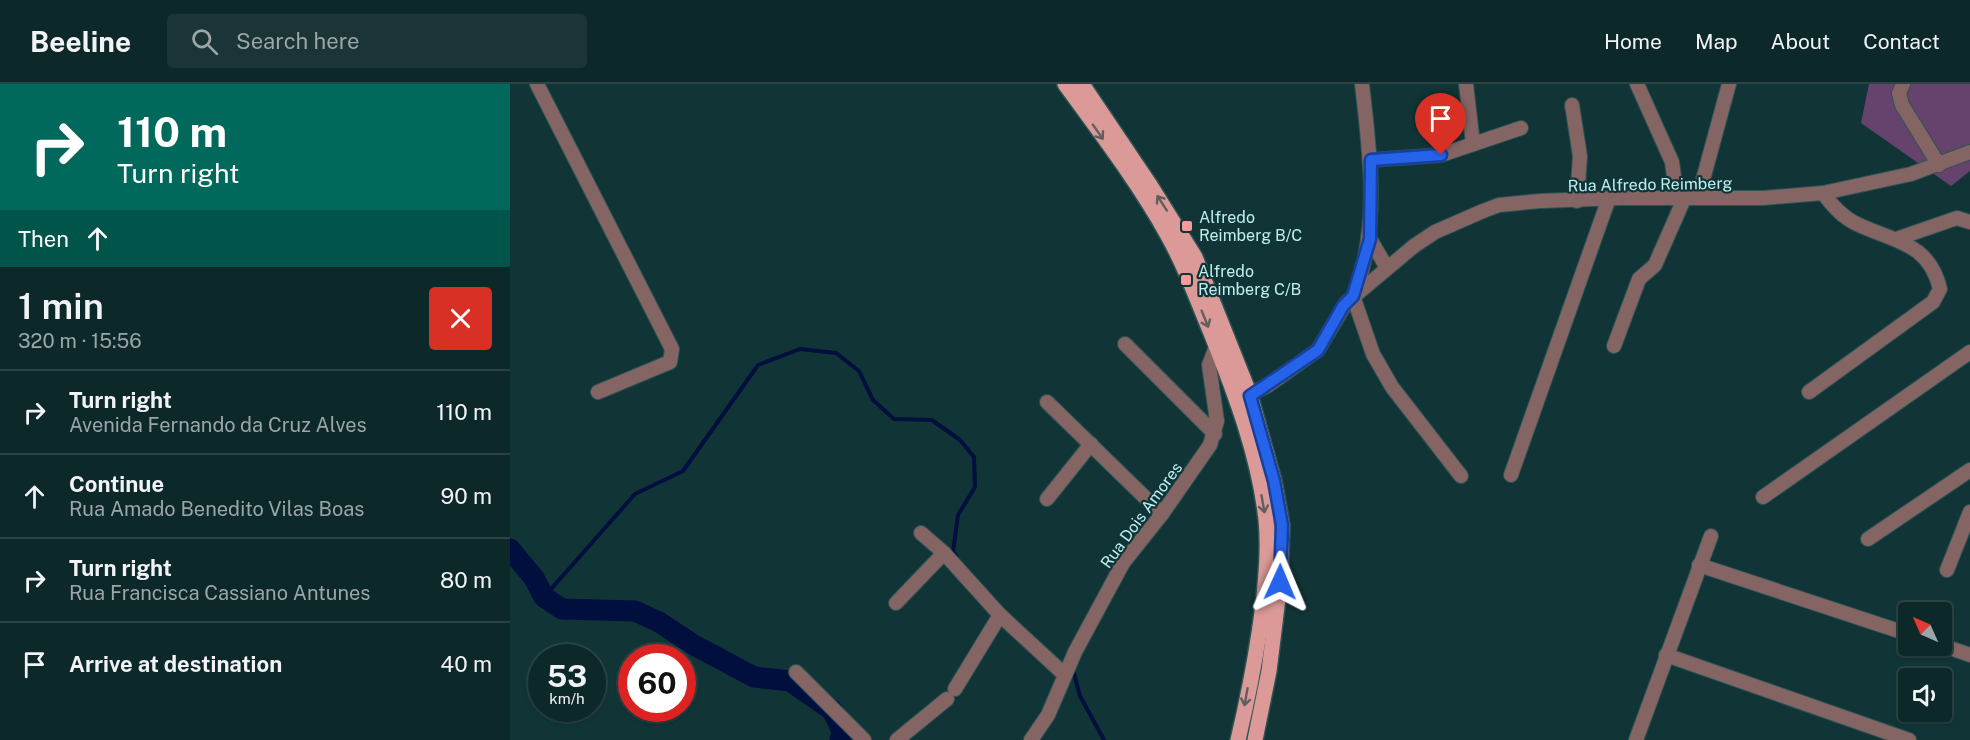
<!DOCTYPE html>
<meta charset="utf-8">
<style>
:root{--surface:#0d2829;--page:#1b3435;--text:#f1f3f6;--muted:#9aa6a8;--line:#2d4446}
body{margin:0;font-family:"Public Sans",sans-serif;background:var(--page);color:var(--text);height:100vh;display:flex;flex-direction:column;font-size:22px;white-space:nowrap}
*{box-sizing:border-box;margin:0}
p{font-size:20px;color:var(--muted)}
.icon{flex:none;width:33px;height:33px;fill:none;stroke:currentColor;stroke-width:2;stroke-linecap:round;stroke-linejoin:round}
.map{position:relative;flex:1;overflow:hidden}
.sheet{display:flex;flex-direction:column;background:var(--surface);width:510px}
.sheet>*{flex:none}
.banner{background:#00695c;color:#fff;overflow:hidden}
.needle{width:39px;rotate:315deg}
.buttons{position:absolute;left:1388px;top:518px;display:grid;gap:12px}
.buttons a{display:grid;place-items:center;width:54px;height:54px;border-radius:6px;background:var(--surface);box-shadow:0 2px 4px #0004,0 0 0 2px var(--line);font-size:30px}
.speed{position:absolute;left:18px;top:560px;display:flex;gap:12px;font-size:30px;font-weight:700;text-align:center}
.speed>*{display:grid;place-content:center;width:78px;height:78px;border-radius:50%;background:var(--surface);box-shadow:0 2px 4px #0004,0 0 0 2px var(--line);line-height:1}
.speed small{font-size:15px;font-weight:400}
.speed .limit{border:9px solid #d22;background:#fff;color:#111}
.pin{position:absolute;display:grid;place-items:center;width:51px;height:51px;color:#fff;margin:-62px -26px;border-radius:50% 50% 50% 0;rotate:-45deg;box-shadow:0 0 6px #0007}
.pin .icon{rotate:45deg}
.me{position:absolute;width:66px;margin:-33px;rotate:1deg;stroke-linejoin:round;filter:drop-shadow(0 0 4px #0008)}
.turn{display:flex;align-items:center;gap:21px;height:126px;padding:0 18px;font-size:27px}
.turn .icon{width:78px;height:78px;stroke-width:2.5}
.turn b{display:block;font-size:42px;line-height:51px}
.then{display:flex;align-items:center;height:57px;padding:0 18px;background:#0003;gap:12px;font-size:22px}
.round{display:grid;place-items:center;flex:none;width:63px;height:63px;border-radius:6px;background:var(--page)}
.head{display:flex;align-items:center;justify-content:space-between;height:102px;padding:0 18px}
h1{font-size:36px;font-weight:600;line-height:45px}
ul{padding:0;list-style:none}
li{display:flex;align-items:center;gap:18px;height:84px;padding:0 18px;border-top:2px solid var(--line)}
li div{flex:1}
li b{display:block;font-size:22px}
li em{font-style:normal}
header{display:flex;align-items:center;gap:36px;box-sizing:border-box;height:84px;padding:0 30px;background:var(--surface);border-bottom:2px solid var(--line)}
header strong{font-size:28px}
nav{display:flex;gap:33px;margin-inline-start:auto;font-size:21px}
.search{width:420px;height:54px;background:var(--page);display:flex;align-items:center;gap:15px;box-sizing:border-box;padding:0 21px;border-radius:6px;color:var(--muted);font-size:22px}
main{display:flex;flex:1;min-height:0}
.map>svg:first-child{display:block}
</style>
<header>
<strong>Beeline</strong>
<div class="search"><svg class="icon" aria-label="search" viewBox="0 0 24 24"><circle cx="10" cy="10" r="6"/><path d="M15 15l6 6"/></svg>Search here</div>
<nav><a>Home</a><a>Map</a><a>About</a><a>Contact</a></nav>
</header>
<main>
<section class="sheet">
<div class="banner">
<div class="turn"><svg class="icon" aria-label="right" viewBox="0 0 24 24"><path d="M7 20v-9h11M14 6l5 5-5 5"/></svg><div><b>110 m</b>Turn right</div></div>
<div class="then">Then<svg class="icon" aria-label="ahead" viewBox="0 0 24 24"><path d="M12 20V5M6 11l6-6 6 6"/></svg></div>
</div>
<div class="head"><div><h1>1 min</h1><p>320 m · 15:56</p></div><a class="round" style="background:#d93025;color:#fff"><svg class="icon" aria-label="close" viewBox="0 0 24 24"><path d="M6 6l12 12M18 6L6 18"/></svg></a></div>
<ul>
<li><svg class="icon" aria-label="right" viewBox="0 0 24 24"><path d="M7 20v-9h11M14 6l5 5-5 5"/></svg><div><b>Turn right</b><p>Avenida Fernando da Cruz Alves</p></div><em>110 m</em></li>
<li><svg class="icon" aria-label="ahead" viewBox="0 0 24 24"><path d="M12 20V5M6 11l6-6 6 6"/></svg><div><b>Continue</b><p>Rua Amado Benedito Vilas Boas</p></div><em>90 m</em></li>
<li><svg class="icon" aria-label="right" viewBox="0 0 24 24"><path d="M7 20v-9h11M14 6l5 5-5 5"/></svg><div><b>Turn right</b><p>Rua Francisca Cassiano Antunes</p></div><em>80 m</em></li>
<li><svg class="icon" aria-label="arrive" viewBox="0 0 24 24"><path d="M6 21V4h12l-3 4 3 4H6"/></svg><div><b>Arrive at destination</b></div><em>40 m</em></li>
</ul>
</section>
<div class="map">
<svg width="1460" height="656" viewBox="0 0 1460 656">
<rect width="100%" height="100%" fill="#113537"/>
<!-- green -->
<polygon fill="#65436c" points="1359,0 1460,0 1460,87 1441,102 1351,39"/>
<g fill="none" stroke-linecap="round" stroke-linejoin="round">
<!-- stream -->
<g stroke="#000f3d" stroke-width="4">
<polyline points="34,513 125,410 173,387 248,281 290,265 326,269 349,287 363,316 384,335 422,336 450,356 464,373 465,403 448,431 443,468 447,473"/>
<polyline points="563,586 570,612 594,656"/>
</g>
<!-- river -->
<polyline stroke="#000f3d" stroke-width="21" points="0,465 24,494 34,513 52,525 125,527 149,538 184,561 244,593 280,597 322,626 333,649 330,656"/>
<defs>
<g id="street">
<polyline points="27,0 162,265 160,278 88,308"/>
<polyline points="956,0 963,60"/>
<polyline points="1127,0 1162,78 1167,114"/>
<polyline points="1393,0 1389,9 1392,21 1429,81"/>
<polyline points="1062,21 1070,72 1067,117"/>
<polyline points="861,76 931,71 1011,44"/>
<polyline points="1188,114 1219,0"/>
<polyline points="860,155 877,184"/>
<polyline points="1386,155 1447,134 1460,138"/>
<path d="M845,208C870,141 860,70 852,0"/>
<polyline points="843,212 863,270 882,303 951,392"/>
<polyline points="615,260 705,350"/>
<polyline points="1104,262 1129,195 1145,181 1174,115"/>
<path d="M1299,308L1423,218L1430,205C1419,158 1384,158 1347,140C1332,133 1322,121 1313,109"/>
<polyline points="732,314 757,302 808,266 836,219 904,162 925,148 973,127 989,121 1030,117 1110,114 1253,114 1313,109 1401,90 1460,68"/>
<polyline points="537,318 652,430"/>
<polyline points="1001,391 1099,114"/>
<polyline points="1253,413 1460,268"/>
<polyline points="537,415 581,360"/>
<polyline points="411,449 434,469 490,531 555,591"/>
<polyline points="1358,455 1460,386"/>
<polyline points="1189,481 1398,550"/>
<polyline points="1437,486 1460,428"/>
<polyline points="386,519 434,469"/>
<polyline points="1431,561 1460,571"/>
<polyline points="1156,571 1399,656"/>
<polyline points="286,588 354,656"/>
<polyline points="445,605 490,531"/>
<polyline points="387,656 437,615"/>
<polyline points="521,656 538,631 565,568 613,479 652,430 700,361 707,337 699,281 706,263 712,261"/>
<polyline points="1126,656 1201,452"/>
</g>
<g id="primary">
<path d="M555,0C590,48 628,98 657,150C675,181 687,216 701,249C725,309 749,372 756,436C762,495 742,597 728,656"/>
<polyline points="572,0 640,101 685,173 740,311 764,397 772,441 770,498 759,587 745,656"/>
</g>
</defs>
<!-- street casing -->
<use href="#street" stroke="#2d5355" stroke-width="16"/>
<!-- primary casing -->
<use href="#primary" stroke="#2d5355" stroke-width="18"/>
<!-- street -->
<use href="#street" stroke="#856564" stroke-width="14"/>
<!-- primary -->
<use href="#primary" stroke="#db9a98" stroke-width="15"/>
</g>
<!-- one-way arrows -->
<defs><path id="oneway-shaft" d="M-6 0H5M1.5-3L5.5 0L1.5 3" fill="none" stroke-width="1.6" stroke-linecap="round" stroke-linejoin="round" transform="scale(1.5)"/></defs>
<g stroke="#625d5e">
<use href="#oneway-shaft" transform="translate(588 48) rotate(55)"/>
<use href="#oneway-shaft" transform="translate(652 119) rotate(-123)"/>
<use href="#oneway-shaft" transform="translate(695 235) rotate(68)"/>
<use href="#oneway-shaft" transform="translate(753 420) rotate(80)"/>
<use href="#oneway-shaft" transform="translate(736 613) rotate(100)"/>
</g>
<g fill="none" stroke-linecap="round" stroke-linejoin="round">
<defs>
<polyline id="route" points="770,498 772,441 764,397 740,312 808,266 833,222 843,212 860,155 861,76 931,71"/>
</defs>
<!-- route casing -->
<use href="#route" stroke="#184099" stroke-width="15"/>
<!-- route -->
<use href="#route" stroke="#2563eb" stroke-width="10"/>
</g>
<!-- markers -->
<g fill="#f59b99" stroke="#113537" stroke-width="2">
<rect x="671" y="136" width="12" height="12" rx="3"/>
<rect x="670" y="190" width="12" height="12" rx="3"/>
</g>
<g text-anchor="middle" stroke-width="4.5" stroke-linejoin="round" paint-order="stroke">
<!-- street labels -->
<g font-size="16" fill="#bdeff2" stroke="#113537">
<text transform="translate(1140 100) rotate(-1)" y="6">Rua Alfredo Reimberg</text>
<text transform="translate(631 431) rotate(-54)" y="6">Rua Dois Amores</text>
</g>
<!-- poi labels -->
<g font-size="16" fill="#bdeff2" stroke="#113537" text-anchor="start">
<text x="689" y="139">Alfredo<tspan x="689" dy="18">Reimberg B/C</tspan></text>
<text x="688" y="193">Alfredo<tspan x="688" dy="18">Reimberg C/B</tspan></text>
</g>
</g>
</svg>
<div class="buttons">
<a><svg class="needle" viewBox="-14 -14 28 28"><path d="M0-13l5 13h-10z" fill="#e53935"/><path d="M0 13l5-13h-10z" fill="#9aa6a8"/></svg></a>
<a><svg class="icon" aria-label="sound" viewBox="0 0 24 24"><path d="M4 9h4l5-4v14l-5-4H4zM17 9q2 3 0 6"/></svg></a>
</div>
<div class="speed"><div>53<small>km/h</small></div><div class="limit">60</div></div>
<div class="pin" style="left:931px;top:71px;background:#d93025"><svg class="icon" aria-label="arrive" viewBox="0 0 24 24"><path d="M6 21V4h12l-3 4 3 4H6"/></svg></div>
<svg class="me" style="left:770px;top:498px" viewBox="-20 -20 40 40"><path d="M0-17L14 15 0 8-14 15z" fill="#2563eb" stroke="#fff" stroke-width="4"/></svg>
</div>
</main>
